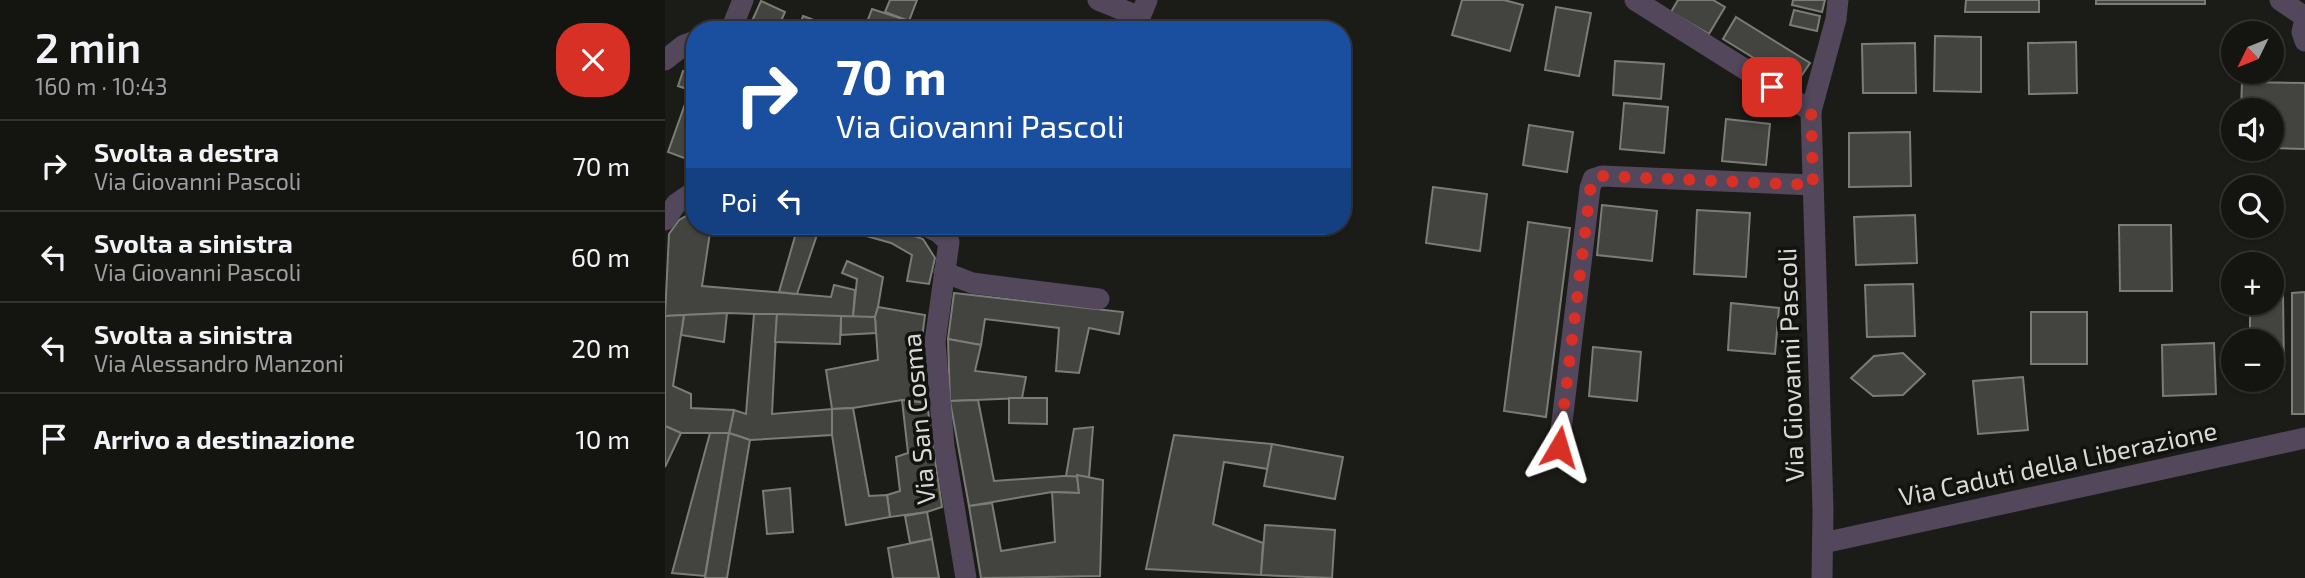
<!DOCTYPE html>
<html lang="it">
<meta charset="utf-8">
<style>
:root{--surface:#141411;--page:#21211f;--text:#f1f3f6;--muted:#9d9e9f;--line:#333331}
body{margin:0;font-family:"Exo 2",sans-serif;background:var(--page);color:var(--text);height:100vh;display:flex;flex-direction:column;font-size:26px;white-space:nowrap}
*{box-sizing:border-box;margin:0}
p{font-size:23px;color:var(--muted)}
.icon{flex:none;width:38px;height:38px;fill:none;stroke:currentColor;stroke-width:2;stroke-linecap:round;stroke-linejoin:round}
.map{position:relative;flex:1;overflow:hidden}
.details{display:flex;flex-direction:column;background:var(--surface);width:665px}
.details>*{flex:none}
.guide{position:absolute;left:21px;top:21px;width:665px;height:214px;border-radius:28px;box-shadow:0 2px 5px #0004,0 0 0 2px var(--line);background:#1a4fa0;color:#fff;overflow:hidden}
.needle{width:46px;rotate:227deg}
.fabs{position:absolute;left:1556px;top:21px;display:grid;gap:14px}
.fabs a{display:grid;place-items:center;width:63px;height:63px;border-radius:50%;background:var(--surface);box-shadow:0 2px 5px #0004,0 0 0 2px var(--line);font-size:35px}
.pin{position:absolute;display:grid;place-items:center;width:60px;height:60px;color:#fff;margin:-30px;border-radius:14px;box-shadow:0 4px 10px #0006}
.me{position:absolute;width:77px;margin:-38px;rotate:7deg;stroke-linejoin:round;filter:drop-shadow(0 0 5px #0008)}
.turn{display:flex;align-items:center;gap:24px;height:147px;padding:0 35px;font-size:32px}
.turn .icon{width:91px;height:91px;stroke-width:2.5}
.turn b{display:block;font-size:49px;line-height:60px}
.then{display:flex;align-items:center;height:66px;padding:0 35px;background:#0003;gap:14px;font-size:26px}
.round{display:grid;place-items:center;flex:none;width:74px;height:74px;border-radius:28px;background:var(--page)}
.overview{display:flex;align-items:center;justify-content:space-between;height:119px;padding:0 35px}
h1{font-size:42px;font-weight:600;line-height:52px}
ul{padding:0;list-style:none}
li{display:flex;align-items:center;gap:21px;height:91px;padding:0 35px;border-top:2px solid var(--line)}
li div{flex:1}
li b{display:block;font-size:26px}
li em{font-style:normal}
main{display:flex;flex:1;min-height:0}
.map>svg:first-child{display:block}
</style>
<main>
<section class="details">
<div class="overview"><div><h1>2 min</h1><p>160 m · 10:43</p></div><a class="round" style="background:#d93025;color:#fff"><svg class="icon" aria-label="close" viewBox="0 0 24 24"><path d="M6 6l12 12M18 6L6 18"/></svg></a></div>
<ul>
<li><svg class="icon" aria-label="right" viewBox="0 0 24 24"><path d="M7 20v-9h11M14 6l5 5-5 5"/></svg><div><b>Svolta a destra</b><p>Via Giovanni Pascoli</p></div><em>70 m</em></li>
<li><svg class="icon" aria-label="left" viewBox="0 0 24 24"><path d="M17 20v-9H6M10 6l-5 5 5 5"/></svg><div><b>Svolta a sinistra</b><p>Via Giovanni Pascoli</p></div><em>60 m</em></li>
<li><svg class="icon" aria-label="left" viewBox="0 0 24 24"><path d="M17 20v-9H6M10 6l-5 5 5 5"/></svg><div><b>Svolta a sinistra</b><p>Via Alessandro Manzoni</p></div><em>20 m</em></li>
<li><svg class="icon" aria-label="arrive" viewBox="0 0 24 24"><path d="M6 21V4h12l-3 4 3 4H6"/></svg><div><b>Arrivo a destinazione</b></div><em>10 m</em></li>
</ul>
</section>
<div class="map">
<svg width="1640" height="578" viewBox="0 0 1640 578">
<rect width="100%" height="100%" fill="#1b1b17"/>
<!-- building -->
<g fill="#43443f" stroke="#7b7c76" stroke-width="2">
<polygon points="225,0 252,0 244,21 220,12"/>
<polygon points="797,0 839,0 858,5 845,51 787,35"/>
<polygon points="1013,0 1048,0 1060,7 1044,34 1006,12"/>
<polygon points="1128,0 1160,0 1157,12 1127,5"/>
<polygon points="1301,0 1374,0 1374,12 1300,12"/>
<rect x="1431" y="0" width="109" height="4"/>
<polygon points="96,1 120,12 112,30 83,30"/>
<polygon points="891,7 926,13 914,76 880,70"/>
<polygon points="207,9 235,18 230,30 199,30"/>
<polygon points="1129,10 1155,16 1152,31 1125,25"/>
<polygon points="138,16 168,27 167,30 133,30"/>
<polygon points="1071,17 1145,63 1131,84 1058,39"/>
<polygon points="1270,36 1316,37 1316,92 1269,91"/>
<polygon points="1411,42 1412,93 1364,94 1363,43"/>
<polygon points="1250,43 1251,93 1198,93 1197,44"/>
<polygon points="950,61 999,64 996,99 948,95"/>
<polygon points="18,71 30,75 30,162 3,152 25,90 13,86"/>
<polygon points="1577,82 1640,83 1640,149 1606,148 1606,110 1576,110"/>
<polygon points="959,103 1003,107 999,153 955,149"/>
<polygon points="1061,119 1105,124 1101,165 1057,161"/>
<polygon points="864,125 908,132 902,172 858,165"/>
<polygon points="1245,132 1246,186 1184,187 1184,133"/>
<polygon points="768,187 822,194 815,251 761,243"/>
<polygon points="937,205 992,211 987,261 932,255"/>
<polygon points="1032,210 1085,213 1081,277 1029,274"/>
<polygon points="30,211 30,226 46,226 37,286 166,297 169,285 190,290 188,317 62,313 0,316 4,234 14,220"/>
<polygon points="1250,215 1252,263 1191,265 1189,217"/>
<polygon points="863,222 905,228 881,417 839,411"/>
<polygon points="1454,225 1506,225 1507,291 1455,291"/>
<polygon points="133,226 155,226 132,294 114,292"/>
<polygon points="166,226 220,226 258,239 270,258 264,284 242,281 247,255 226,243"/>
<polygon points="182,261 218,277 213,307 210,317 188,317 192,279 177,273"/>
<polygon points="1248,284 1250,336 1202,337 1200,285"/>
<polygon points="1640,292 1640,414 1627,414 1627,293"/>
<polygon points="289,293 458,312 454,334 424,328 414,373 391,371 394,328 320,319 316,345 283,339"/>
<polygon points="1606,293 1618,293 1619,369 1606,370 1606,341 1585,341 1585,303 1606,303"/>
<polygon points="1066,303 1114,308 1110,354 1063,350"/>
<polygon points="213,307 260,315 254,362 262,403 237,400 188,408 167,409 161,370 213,360 210,317"/>
<rect x="1366" y="312" width="56" height="52"/>
<polygon points="62,313 59,342 16,335 19,315"/>
<polygon points="89,314 112,314 107,414 167,409 167,435 85,440 64,433 69,410 81,414"/>
<polygon points="112,314 176,316 175,344 110,342"/>
<polygon points="19,315 8,386 26,394 26,408 69,410 64,433 16,433 0,426 0,316"/>
<polygon points="176,316 210,317 211,333 176,335"/>
<polygon points="283,339 316,345 310,371 361,377 357,398 285,401"/>
<polygon points="1549,343 1551,394 1498,396 1497,345"/>
<polygon points="928,347 976,352 972,401 924,396"/>
<polygon points="1238,353 1260,374 1238,395 1208,396 1186,378 1209,356"/>
<polygon points="1358,377 1363,430 1313,434 1308,381"/>
<polygon points="344,398 382,398 382,424 344,423"/>
<polygon points="237,400 262,403 277,507 262,512 225,517 222,495 235,491 231,457 243,453"/>
<polygon points="313,400 329,481 412,475 414,493 387,492 304,506 285,401"/>
<polygon points="188,408 204,496 222,495 225,517 181,525 167,435 167,409"/>
<polygon points="0,426 16,433 0,467"/>
<polygon points="428,427 424,477 401,476 409,429"/>
<polygon points="45,433 64,433 40,576 7,573"/>
<polygon points="64,433 85,440 62,578 40,578"/>
<polygon points="509,435 607,444 603,469 559,462 548,524 598,543 596,575 481,569"/>
<polygon points="607,444 678,457 670,499 599,486"/>
<polygon points="412,475 438,480 435,576 316,578 304,506 327,503 336,551 390,542 387,492 414,493"/>
<polygon points="125,488 128,532 102,534 98,491"/>
<polygon points="262,512 267,539 245,543 240,516"/>
<polygon points="600,525 670,530 667,578 596,575"/>
<polygon points="267,539 274,578 228,578 223,548"/>
</g>
<g fill="none" stroke-linecap="round" stroke-linejoin="round">
<!-- street -->
<g stroke="#53475b" stroke-width="21">
<polyline points="433,0 475,17 482,0"/>
<polyline points="970,0 1146,111"/>
<polyline points="1615,0 1640,17"/>
<polyline points="1640,19 1637,32 1640,41"/>
<polyline points="66,30 78,0"/>
<polyline points="0,60 19,45 30,41"/>
<polyline points="0,220 11,204 30,191"/>
<polyline points="261,226 273,232 284,242 270,342 279,446 301,578"/>
<polyline points="279,272 307,283 434,299"/>
<polyline points="894,447 925,188 928,179 937,176 1148,185"/>
<polyline points="1158,543 1640,438"/>
<polyline points="1157,578 1158,510 1146,111 1171,19 1173,0"/>
</g>
</g>
<g fill="none" stroke-linecap="round" stroke-linejoin="round">
<!-- route -->
<polyline stroke="#d93025" stroke-width="12" stroke-dasharray="0 21.6" points="894,447 926,183 931,177 937,176 1148,185 1146,111 1107,87"/>
</g>
<g text-anchor="middle" stroke-width="7" stroke-linejoin="round" paint-order="stroke">
<!-- street labels -->
<g font-size="26" fill="#d8d9d6" stroke="#12120e">
<text transform="translate(1126 365) rotate(-92)" y="9">Via Giovanni Pascoli</text>
<text transform="translate(254 419) rotate(-95)" y="9">Via San Cosma</text>
<text transform="translate(1393 464) rotate(-12)" y="9">Via Caduti della Liberazione</text>
</g>
</g>
</svg>
<div class="fabs">
<a><svg class="needle" viewBox="-14 -14 28 28"><path d="M0-13l5 13h-10z" fill="#e53935"/><path d="M0 13l5-13h-10z" fill="#9d9e9f"/></svg></a>
<a><svg class="icon" aria-label="sound" viewBox="0 0 24 24"><path d="M4 9h4l5-4v14l-5-4H4zM17 9q2 3 0 6"/></svg></a>
<a><svg class="icon" aria-label="search" viewBox="0 0 24 24"><circle cx="10" cy="10" r="6"/><path d="M15 15l6 6"/></svg></a>
<a>+</a>
<a>−</a>
</div>
<div class="pin" style="left:1107px;top:87px;background:#d93025"><svg class="icon" aria-label="arrive" viewBox="0 0 24 24"><path d="M6 21V4h12l-3 4 3 4H6"/></svg></div>
<svg class="me" style="left:894px;top:447px" viewBox="-20 -20 40 40"><path d="M0-17L14 15 0 8-14 15z" fill="#d93025" stroke="#fff" stroke-width="4"/></svg>
<div class="guide">
<div class="turn"><svg class="icon" aria-label="right" viewBox="0 0 24 24"><path d="M7 20v-9h11M14 6l5 5-5 5"/></svg><div><b>70 m</b>Via Giovanni Pascoli</div></div>
<div class="then">Poi<svg class="icon" aria-label="left" viewBox="0 0 24 24"><path d="M17 20v-9H6M10 6l-5 5 5 5"/></svg></div>
</div>
</div>
</main>
